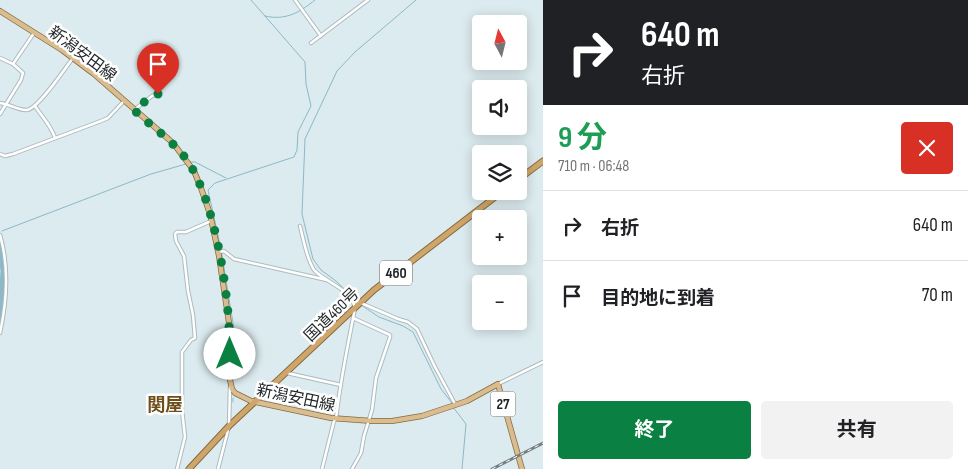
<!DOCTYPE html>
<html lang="ja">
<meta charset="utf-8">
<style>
:root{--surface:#fff;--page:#f2f2f2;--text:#202124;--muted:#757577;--line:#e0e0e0;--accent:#0b8043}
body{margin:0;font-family:"Sofia Sans Condensed","Noto Sans JP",sans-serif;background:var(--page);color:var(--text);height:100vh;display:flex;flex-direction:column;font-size:19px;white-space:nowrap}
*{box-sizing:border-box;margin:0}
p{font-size:16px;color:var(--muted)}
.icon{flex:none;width:28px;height:28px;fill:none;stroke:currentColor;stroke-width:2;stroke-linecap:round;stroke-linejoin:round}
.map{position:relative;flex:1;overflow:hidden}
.panel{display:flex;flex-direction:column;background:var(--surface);width:425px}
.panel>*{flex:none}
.hud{background:#202124;color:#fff;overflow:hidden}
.needle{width:32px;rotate:353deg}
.controls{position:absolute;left:472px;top:15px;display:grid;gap:10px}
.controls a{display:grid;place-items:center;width:55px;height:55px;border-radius:5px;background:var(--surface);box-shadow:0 2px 12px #0003;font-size:25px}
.pin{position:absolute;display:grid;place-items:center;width:42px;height:42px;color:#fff;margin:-51px -21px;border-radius:50% 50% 50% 0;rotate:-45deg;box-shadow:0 0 5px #0007}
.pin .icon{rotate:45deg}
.me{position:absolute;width:55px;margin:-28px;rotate:0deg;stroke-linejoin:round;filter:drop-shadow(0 0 4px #0008)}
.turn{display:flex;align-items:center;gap:18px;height:105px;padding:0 15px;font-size:22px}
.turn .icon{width:65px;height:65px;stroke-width:2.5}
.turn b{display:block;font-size:35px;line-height:42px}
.round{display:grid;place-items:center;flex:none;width:52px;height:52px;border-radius:5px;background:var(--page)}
.summary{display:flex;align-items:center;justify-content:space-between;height:85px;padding:0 15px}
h1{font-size:30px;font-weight:700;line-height:38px;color:#1e9e55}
.button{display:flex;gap:10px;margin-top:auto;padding:10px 15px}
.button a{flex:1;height:58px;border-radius:5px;background:var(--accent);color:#fff;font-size:20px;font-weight:700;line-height:58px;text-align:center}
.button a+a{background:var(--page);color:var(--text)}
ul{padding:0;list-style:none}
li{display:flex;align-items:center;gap:15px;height:70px;padding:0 15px;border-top:1px solid var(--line)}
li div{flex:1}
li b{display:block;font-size:19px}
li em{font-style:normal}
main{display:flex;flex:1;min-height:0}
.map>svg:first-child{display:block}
</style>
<main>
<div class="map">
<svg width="543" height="469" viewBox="0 0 543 469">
<rect width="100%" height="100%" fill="#dcebef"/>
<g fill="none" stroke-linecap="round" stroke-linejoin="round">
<!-- stream -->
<g stroke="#8bb9c6" stroke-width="1">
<path d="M265,16C286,21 300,12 315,0"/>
<polyline points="191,162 195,162 226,178"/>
<polyline points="2,231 151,174 186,164"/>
<polyline points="358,302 336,281 321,270 313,259 302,214 305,139 337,71 355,52 416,0"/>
<polyline points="361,305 379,317 403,326 413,332 441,389 452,403"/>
<polyline points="233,380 233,323 221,249 208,190 215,183 294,157 297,150 298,132 311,106 306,84 305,62 251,0"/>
<polyline points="233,398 233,402"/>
<polyline points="453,407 466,424 462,469"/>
</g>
<!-- river -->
<polyline stroke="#8bb9c6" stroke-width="5" points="0,246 3,271 0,319"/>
<defs>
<g id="minor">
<polyline points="295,0 321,36"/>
<polyline points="311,43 368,0"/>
<polyline points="0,58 13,64 23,73 21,80 0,114"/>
<polyline points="13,64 34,33"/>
<path d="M0,103C9,104 18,110 26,110C37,111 65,68 73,58"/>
<path d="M35,106C42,117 51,125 55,138"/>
<polyline points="134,110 152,96 158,94"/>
<polyline points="0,154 5,156 13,154 101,121 108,118 124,101"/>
<path d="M300,226C303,237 307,262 315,271C327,283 351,289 355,308C348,345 340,381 336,419L334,421L322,469"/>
<path d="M0,235C9,266 7,301 0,333"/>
<polyline points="219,252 224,251 234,259 327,280"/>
<polyline points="361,303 398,319 408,322 417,329 434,365 455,404"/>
<polyline points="287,373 341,385"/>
<polyline points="498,384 543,362"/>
<polyline points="177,469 185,437 182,410 182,352 191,340 195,338 193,315 188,291 184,256 176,241 175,234 177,232 186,232 211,221"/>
<polyline points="218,469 229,426 230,387"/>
<polyline points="352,469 361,453 364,436 372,410 376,378 390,337 390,335 353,318"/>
</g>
<polyline id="primary" points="0,11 62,50 94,74 173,143 194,171 201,188 210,214 219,256 229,323 230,380 232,389 235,393 251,401 331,418 372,421 392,421 422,416 467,401 498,384 522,469"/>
<g id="trunk">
<polyline points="519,179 543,161"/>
<polyline points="189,469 229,426 374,290 503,191"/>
</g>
</defs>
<!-- minor casing -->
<use href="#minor" stroke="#adbbbf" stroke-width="4.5"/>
<!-- primary casing -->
<use href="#primary" stroke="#886a3c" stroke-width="6"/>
<!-- trunk casing -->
<use href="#trunk" stroke="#886a3c" stroke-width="7"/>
<!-- minor -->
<use href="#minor" stroke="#fff" stroke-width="2.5"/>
<!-- primary -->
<use href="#primary" stroke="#dabc91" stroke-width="4.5"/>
<!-- trunk -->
<use href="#trunk" stroke="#cea66c" stroke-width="5"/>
<defs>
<polyline id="rail" points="492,469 543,443"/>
</defs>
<!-- rail casing -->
<use href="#rail" stroke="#747e81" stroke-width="3"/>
<!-- rail -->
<use href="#rail" stroke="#fff" stroke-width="1" stroke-dasharray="4" stroke-linecap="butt"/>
</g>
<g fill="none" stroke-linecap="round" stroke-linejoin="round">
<!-- route -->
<path stroke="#0b8043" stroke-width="9" stroke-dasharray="0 16.2" d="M158,94L152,96L134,110C152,127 172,140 187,160C217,204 230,301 230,354"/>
</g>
<g text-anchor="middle" stroke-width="5" stroke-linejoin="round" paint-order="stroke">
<!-- shield labels -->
<g fill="#fff" stroke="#626667" stroke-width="1">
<rect x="380" y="260.5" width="32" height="25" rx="4"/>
<rect x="490.5" y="391.5" width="25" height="25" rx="4"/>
</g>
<g font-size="15" font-weight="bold" fill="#1f2426">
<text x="396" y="278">460</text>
<text x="503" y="409">27</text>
</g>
<!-- street labels -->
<g font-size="16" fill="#1f2426" stroke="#fff">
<text transform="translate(83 53) rotate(37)" y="6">新潟安田線</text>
<text transform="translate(331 314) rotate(-44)" y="6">国道460号</text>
<text transform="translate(296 397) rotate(12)" y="6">新潟安田線</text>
</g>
<!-- neighbourhood labels -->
<g font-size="18" font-weight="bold" fill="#6f4e1a" stroke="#fff">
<text x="165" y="411">関屋</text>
</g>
</g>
</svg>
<div class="controls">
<a><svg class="needle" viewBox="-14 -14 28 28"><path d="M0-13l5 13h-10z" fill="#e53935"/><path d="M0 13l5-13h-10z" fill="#757577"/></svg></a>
<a><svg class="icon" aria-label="sound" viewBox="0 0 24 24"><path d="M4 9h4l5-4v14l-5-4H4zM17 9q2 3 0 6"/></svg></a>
<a><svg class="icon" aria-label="layers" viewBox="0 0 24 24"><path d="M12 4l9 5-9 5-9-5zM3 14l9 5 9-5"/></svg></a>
<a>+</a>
<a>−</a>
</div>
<div class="pin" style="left:158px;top:94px;background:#d93025"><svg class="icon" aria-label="arrive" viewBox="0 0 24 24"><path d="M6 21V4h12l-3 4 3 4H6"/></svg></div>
<svg class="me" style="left:230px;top:354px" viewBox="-20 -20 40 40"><circle r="19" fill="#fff"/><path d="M0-13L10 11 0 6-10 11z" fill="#0b8043"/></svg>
</div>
<section class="panel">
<div class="hud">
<div class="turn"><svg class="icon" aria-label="right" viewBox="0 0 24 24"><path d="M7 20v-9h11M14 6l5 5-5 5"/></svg><div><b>640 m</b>右折</div></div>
</div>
<div class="summary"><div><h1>9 分</h1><p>710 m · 06:48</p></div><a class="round" style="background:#d93025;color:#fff"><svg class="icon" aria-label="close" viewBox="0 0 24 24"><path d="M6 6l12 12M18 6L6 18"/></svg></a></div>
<ul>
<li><svg class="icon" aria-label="right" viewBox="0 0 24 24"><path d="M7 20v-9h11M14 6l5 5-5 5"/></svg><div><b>右折</b></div><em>640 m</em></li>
<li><svg class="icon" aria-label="arrive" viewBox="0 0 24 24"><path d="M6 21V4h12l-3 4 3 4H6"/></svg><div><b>目的地に到着</b></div><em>70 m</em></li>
</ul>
<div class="button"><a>終了</a><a>共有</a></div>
</section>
</main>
